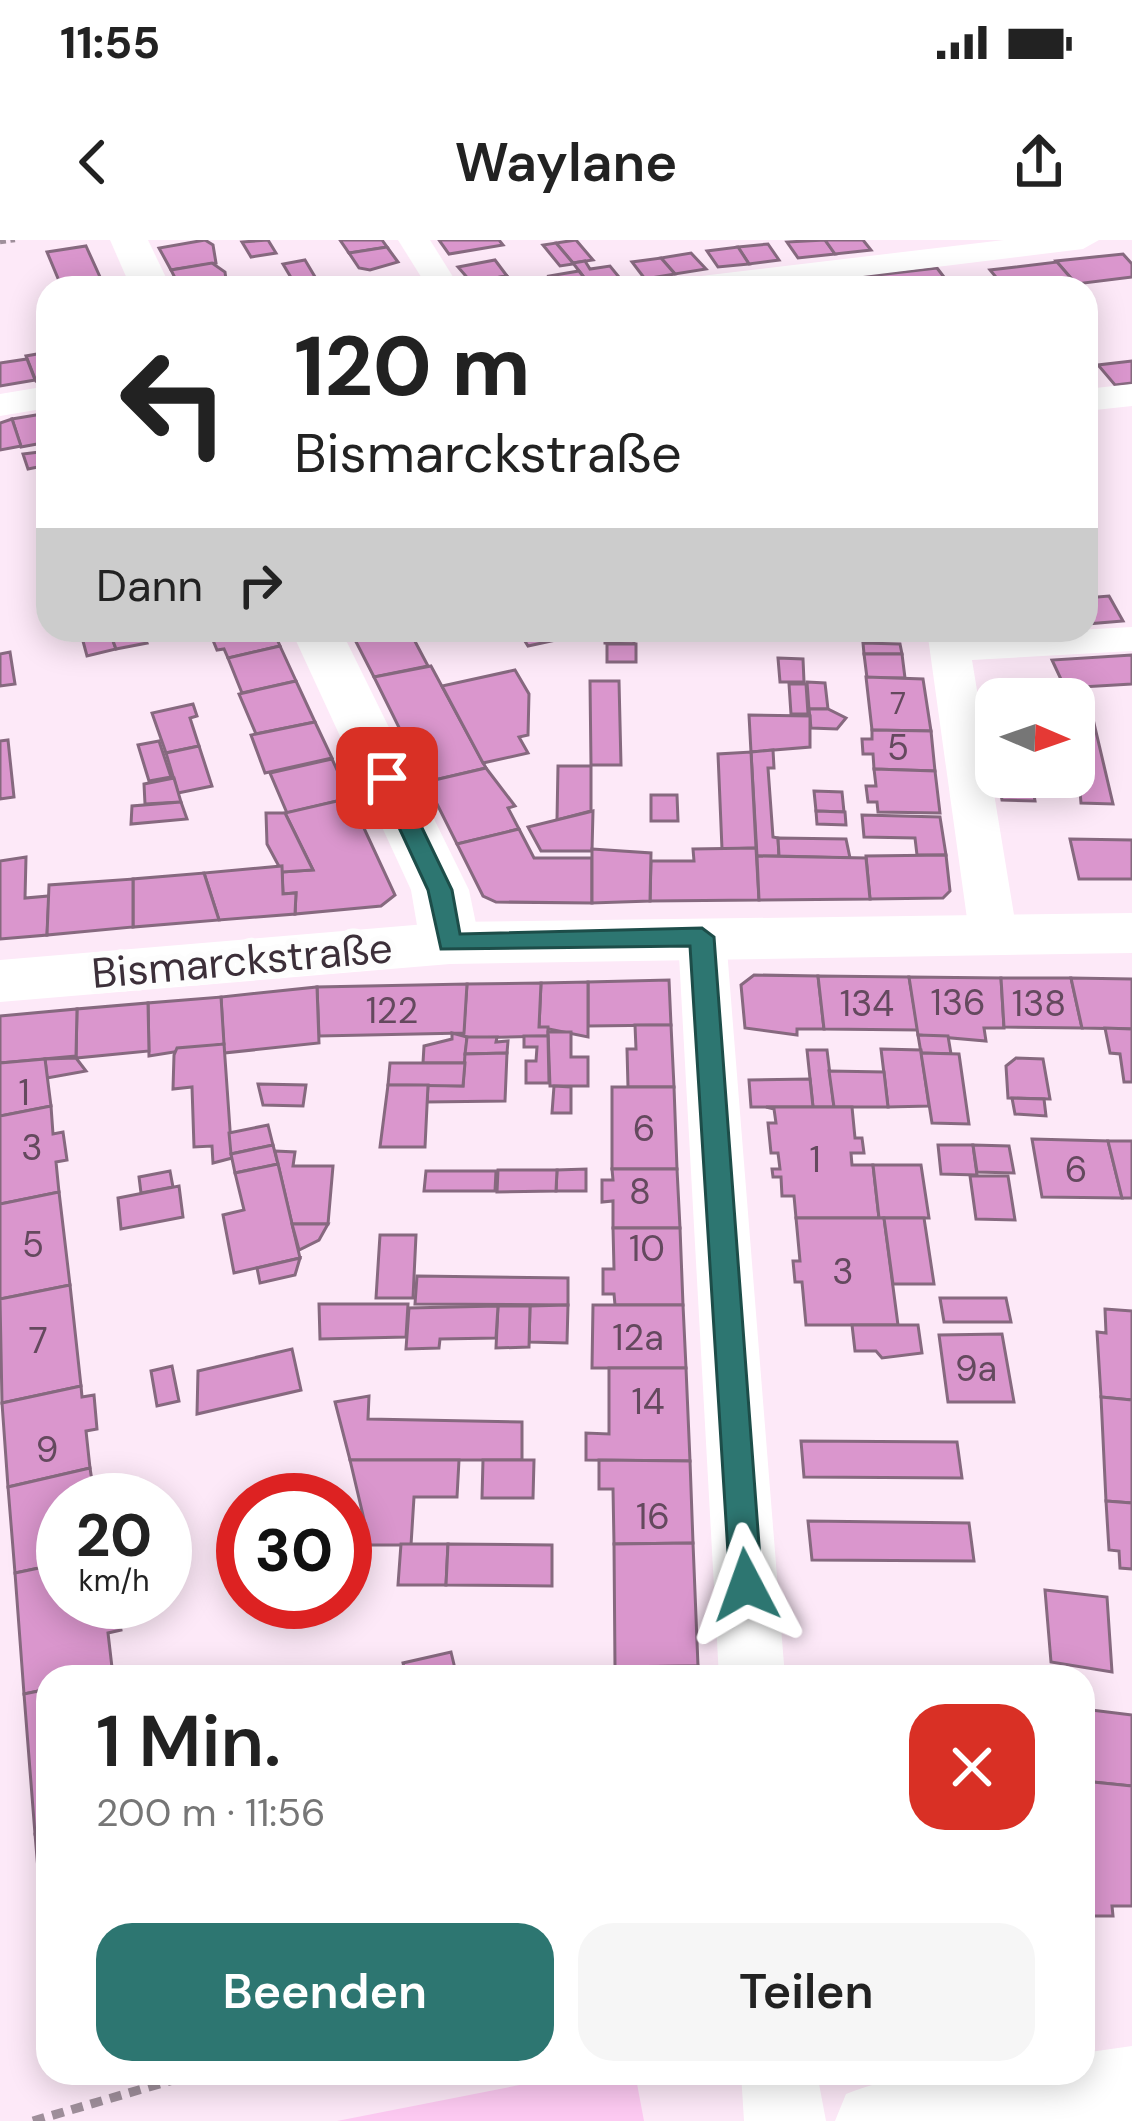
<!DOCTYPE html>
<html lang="de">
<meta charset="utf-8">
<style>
:root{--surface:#fff;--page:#f6f6f6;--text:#222;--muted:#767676;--accent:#2d7671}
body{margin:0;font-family:"DM Sans",sans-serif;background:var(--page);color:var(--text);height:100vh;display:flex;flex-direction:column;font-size:45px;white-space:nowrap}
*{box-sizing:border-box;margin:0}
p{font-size:39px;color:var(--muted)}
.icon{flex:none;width:66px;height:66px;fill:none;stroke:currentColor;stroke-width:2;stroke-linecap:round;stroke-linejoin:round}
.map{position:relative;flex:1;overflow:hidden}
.panel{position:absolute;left:36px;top:1425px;width:1059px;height:420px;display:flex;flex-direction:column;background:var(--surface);border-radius:36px;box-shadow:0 6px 30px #0003}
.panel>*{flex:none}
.banner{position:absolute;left:36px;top:36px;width:1062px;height:366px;border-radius:36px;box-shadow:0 6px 30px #0003;background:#fff;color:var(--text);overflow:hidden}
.needle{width:78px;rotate:92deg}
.fabs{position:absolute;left:975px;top:438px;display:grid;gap:24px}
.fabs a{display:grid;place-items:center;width:120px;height:120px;border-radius:24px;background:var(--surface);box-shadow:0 6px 30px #0003;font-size:60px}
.speed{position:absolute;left:36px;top:1233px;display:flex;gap:24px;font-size:60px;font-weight:700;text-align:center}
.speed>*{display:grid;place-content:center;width:156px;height:156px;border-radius:50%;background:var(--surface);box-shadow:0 6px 30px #0003;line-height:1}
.speed small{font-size:30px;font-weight:400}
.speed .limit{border:18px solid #d22;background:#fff;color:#111}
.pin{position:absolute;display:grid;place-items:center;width:102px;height:102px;color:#fff;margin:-51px;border-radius:24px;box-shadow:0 6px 18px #0006}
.me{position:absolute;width:132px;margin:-66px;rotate:356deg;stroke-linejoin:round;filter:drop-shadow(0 0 9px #0008)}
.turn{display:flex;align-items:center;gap:42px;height:252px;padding:0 60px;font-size:54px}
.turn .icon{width:156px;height:156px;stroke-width:2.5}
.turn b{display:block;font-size:84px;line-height:102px}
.then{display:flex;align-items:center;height:114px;padding:0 60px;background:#0003;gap:24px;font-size:45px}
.round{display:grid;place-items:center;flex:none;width:126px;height:126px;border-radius:36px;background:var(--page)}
.summary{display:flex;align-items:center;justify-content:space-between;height:204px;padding:0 60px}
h1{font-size:72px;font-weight:600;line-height:90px}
.cta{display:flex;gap:24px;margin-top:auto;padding:24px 60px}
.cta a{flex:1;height:138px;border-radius:36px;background:var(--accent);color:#fff;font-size:48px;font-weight:600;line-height:138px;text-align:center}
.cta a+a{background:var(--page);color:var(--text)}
.status{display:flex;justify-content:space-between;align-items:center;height:84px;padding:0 60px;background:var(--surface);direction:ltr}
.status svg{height:33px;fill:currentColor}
header{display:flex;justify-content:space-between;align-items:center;height:156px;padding:0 60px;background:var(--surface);font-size:54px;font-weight:600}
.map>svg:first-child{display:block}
</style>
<div class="status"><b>11:55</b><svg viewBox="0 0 49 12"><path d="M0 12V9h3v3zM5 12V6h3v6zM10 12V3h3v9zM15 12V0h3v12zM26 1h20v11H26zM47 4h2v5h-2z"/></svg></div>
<header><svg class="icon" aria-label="back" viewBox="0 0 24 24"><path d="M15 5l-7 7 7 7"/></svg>Waylane<svg class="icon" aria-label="share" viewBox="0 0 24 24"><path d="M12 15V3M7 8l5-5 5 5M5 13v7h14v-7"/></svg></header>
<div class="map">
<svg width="1132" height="1881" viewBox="0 0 1132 1881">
<rect width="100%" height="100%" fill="#fde9f8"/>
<!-- green -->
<polygon fill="#fdcaf2" points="581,1833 635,1833 644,1881 337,1881"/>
<!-- building -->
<g fill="#da96cd" stroke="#86697f" stroke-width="3">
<polygon points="205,0 213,5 216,23 171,30 159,8"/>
<polygon points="268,0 276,13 251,17 242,2"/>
<polygon points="340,0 382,0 387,7 349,13"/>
<polygon points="439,0 499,0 503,5 449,14"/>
<polygon points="576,0 593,20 573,23 556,3"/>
<polygon points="825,0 835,14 798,18 787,2"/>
<polygon points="825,0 863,0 871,10 835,14"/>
<polygon points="556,3 573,23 573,24 560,26 543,5"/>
<polygon points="768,4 779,20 749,24 738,7"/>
<polygon points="86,6 105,48 62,48 47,12"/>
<polygon points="387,7 398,22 370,30 359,28 349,13"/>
<polygon points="738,7 749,24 718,27 707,11"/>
<polygon points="691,13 706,29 675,34 661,18"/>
<polygon points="1123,14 1132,24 1132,37 1076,44 1056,21"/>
<polygon points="661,18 675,34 645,39 632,22"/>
<polygon points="305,20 318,42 296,46 283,24"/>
<polygon points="495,20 507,36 471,42 458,27"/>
<polygon points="585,21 590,29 610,26 623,42 592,48 573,23"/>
<polygon points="1057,22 1076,44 1005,48 990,30"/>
<polygon points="212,23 225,32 227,47 180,48 171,30"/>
<polygon points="937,28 950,45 887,48 877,35"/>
<polygon points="579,31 592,48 557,48 549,36"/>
<polygon points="877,35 887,48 822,48 818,41"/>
<polygon points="507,36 516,48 475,48 471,42"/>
<polygon points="48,112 48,139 36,141 26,116"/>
<polygon points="27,119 35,140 0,146 0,123"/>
<polygon points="1132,121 1132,143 1115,145 1098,125"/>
<polygon points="48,173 48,202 21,207 12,179"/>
<polygon points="12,179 21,206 0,210 0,183"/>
<polygon points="48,211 48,225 28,229 23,214"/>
<polygon points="1109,356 1123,381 1086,384 1086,358"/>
<polygon points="80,390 109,390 116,409 87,416"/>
<polygon points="109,390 142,390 147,403 116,409"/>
<polygon points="273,390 280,406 228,418 224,409 217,410 210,393"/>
<polygon points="350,390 409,390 428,426 374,437"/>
<polygon points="518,390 566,390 570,397 528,406"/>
<polygon points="605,390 634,390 634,404 605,403"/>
<polygon points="863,403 900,404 902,414 864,414"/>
<rect x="607" y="404" width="29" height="18"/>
<polygon points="280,406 296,441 242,453 228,418"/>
<polygon points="10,412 15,444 0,446 0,414"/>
<polygon points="864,414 902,414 905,438 867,438"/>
<polygon points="1132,415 1132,444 1065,448 1052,420"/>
<polygon points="778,418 803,419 804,442 780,442"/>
<polygon points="431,426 486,528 426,542 374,437"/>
<polygon points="515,430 529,454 528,495 519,497 528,513 483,523 442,446"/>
<polygon points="866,437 923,439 931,491 872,490"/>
<polygon points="1061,440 1070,459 1047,459 1037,442"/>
<polygon points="296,441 315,482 256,494 239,454"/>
<polygon points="590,441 619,441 621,525 591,525"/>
<polygon points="807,442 825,443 828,469 809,469"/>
<polygon points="789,444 806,444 808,474 791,474"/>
<polygon points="193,464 197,476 190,478 199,506 166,513 152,473"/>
<polygon points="809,469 828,469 846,478 837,489 811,488"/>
<polygon points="749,475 810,476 810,507 751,512"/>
<polygon points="1074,479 1093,479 1113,564 1081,563"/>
<polygon points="315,482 332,518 265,533 251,495"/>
<polygon points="872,490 931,491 935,531 874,529 873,514 863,514 862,499 872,499"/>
<polygon points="8,500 14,557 0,559 0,501"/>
<polygon points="159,501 171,537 149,541 138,505"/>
<polygon points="199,506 212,546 178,553 166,513"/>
<polygon points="773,510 774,528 768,528 773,597 778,598 779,616 757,616 751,512"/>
<polygon points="751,512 756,608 722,609 718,514"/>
<polygon points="332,519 350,558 287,573 270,533"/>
<polygon points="558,526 591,526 591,571 557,580"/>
<polygon points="486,528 515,566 508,568 519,589 457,604 426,542"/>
<polygon points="874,529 935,531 940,573 878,572 877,562 868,562 866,546 876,546"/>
<polygon points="998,537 1031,537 1035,561 1002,560"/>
<polygon points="174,538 181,562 145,564 144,544"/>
<polygon points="814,551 842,552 844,572 816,571"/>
<polygon points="651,555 677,555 678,581 651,581"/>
<polygon points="350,558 395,655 381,666 295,674 296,653 283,654 282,632 313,630 285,573"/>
<polygon points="181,562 187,579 131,584 132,566"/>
<polygon points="593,571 592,611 541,611 528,587"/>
<polygon points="816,571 845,572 846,585 817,584"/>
<polygon points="266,573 285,573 313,630 282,632 267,604"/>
<polygon points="862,575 940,577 946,615 917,615 915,598 864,597"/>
<polygon points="519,589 534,618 592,618 592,663 496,662 483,656 457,604"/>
<polygon points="778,598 846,599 850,618 779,616"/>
<polygon points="1070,599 1132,600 1132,639 1079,639"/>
<polygon points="756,608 759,660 650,661 651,621 694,621 693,609"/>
<polygon points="592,609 651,613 650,661 592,663"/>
<polygon points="946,615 950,651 943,658 870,659 866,616"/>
<polygon points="757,616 866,618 870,659 759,660"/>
<polygon points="26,617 25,658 49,656 47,695 0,699 0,621"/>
<polygon points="282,626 283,654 296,653 295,674 219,680 204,633"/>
<polygon points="204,633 219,680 133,687 133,639"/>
<polygon points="133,639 133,687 47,695 49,645"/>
<polygon points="754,735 818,736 824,789 797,789 797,795 745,788 741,745"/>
<polygon points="818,736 909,737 918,790 824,789"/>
<polygon points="909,737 1001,738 1004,788 984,788 986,801 918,795"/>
<polygon points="1001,738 1071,738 1082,788 1004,787"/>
<polygon points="1071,738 1132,739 1132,789 1082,788"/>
<polygon points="669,740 671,785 588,786 588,742"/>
<polygon points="588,742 588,797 539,787 541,743"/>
<polygon points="541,743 539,787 548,787 548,796 463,798 467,744"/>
<polygon points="467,744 464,793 319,796 317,747"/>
<polygon points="317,747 319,803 224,813 221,757"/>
<polygon points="221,757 224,804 149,816 148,763"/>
<polygon points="148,763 149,811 76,818 77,769"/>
<polygon points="77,769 76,816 0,823 0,776"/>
<polygon points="635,785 671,785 674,847 628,847 627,809 636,809"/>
<polygon points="1105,788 1132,789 1132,842 1124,842 1120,814 1110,813"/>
<polygon points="548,792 571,792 571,817 588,817 588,846 550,846"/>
<polygon points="452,793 467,797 465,823 423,823 424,806 452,799"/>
<polygon points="918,795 948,796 951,814 921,813"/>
<polygon points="524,796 548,796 549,843 526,843 526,821 536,821 537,807 524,807"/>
<polygon points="467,797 497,797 496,802 508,801 507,813 465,814"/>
<polygon points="224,804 232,918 213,923 212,906 194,907 192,847 173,849 174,815 177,808"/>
<polygon points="881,809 921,810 929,866 888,867"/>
<polygon points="807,810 827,810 834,867 813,867"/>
<polygon points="507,813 505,861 427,862 428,845 463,846 465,814"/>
<polygon points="921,813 959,814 969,884 932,883"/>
<polygon points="76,818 86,831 47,838 45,819"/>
<polygon points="1016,818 1043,819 1050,859 1008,858 1006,826"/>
<polygon points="45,819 51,866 0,876 0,823"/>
<polygon points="390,823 465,823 463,846 388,845"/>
<polygon points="829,831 884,832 888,867 834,867"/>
<polygon points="810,839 813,867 751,867 749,840"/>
<polygon points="258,844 306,845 303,866 263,865"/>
<polygon points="388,845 428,845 425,907 380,907"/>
<polygon points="554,846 571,847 571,873 552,873"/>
<polygon points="612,847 674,847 677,929 612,929"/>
<polygon points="1012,858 1044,859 1046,876 1015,874"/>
<polygon points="51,866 53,894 63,892 67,920 56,922 59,952 0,964 0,876"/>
<polygon points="766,867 852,867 855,898 862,898 864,913 851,913 852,925 873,925 879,978 796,978 794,956 782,956 781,937 773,937 772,929 780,929 778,913 771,913 768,883 776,883 774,869"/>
<polygon points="268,885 273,905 231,914 229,893"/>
<polygon points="1032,899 1108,901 1122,958 1042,957"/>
<polygon points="1108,901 1132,901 1132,958 1122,958"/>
<polygon points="273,905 278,924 235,933 231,914"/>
<polygon points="938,905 973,905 977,935 941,934"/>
<polygon points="973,905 1009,906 1014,933 977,932"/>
<polygon points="275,911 295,912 293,926 333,926 328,984 292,984"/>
<polygon points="278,924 300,1018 234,1033 223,975 244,970 235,933"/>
<polygon points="873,925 921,925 929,978 879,978"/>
<polygon points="586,929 586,951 556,951 557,930"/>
<polygon points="612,929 677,929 680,988 613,988 613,961 602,962 602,940 613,940"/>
<polygon points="498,930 557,930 556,951 497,952"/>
<polygon points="170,931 173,947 141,953 139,937"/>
<polygon points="426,931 496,931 495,951 424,951"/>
<polygon points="970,936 1008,936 1015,980 976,979"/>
<polygon points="179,946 183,977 121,989 118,958"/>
<polygon points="59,952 70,1045 0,1059 0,964"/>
<polygon points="796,978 884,978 898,1085 806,1085 802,1042 795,1042 793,1021 800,1021"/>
<polygon points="884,978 924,978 934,1044 893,1044"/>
<polygon points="292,984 328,984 319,1000 299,1010"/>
<polygon points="613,988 680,988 683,1065 615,1065 614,1054 603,1054 603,1029 614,1029"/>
<polygon points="380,995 416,995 413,1058 376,1058"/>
<polygon points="300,1018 295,1035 260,1043 257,1028"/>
<polygon points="417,1036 568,1038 568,1065 415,1064"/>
<polygon points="70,1045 81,1146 2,1163 0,1059"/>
<polygon points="940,1058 1006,1058 1011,1082 944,1082"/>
<polygon points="319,1064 408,1064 406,1097 320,1099"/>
<polygon points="568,1065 567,1103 529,1102 530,1066"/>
<polygon points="593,1065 683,1065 686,1128 592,1128"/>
<polygon points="498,1066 530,1066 529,1107 496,1108"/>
<polygon points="498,1066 496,1098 440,1099 439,1108 406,1109 409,1068"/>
<polygon points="1105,1069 1132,1071 1132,1160 1101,1157 1097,1092 1106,1093"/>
<polygon points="852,1085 918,1085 922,1113 882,1118 876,1111 855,1111"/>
<polygon points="1002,1094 1014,1162 948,1162 939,1095"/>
<polygon points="292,1109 301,1150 197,1174 198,1131"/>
<polygon points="172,1126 179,1161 157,1166 151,1131"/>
<polygon points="609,1128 686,1128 690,1221 586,1220 586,1193 609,1194"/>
<polygon points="81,1146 82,1157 94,1155 97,1189 86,1191 90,1228 8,1247 2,1163"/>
<polygon points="369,1156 368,1179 522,1182 522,1220 350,1220 335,1162"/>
<polygon points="1101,1157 1132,1160 1132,1263 1106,1261"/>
<polygon points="801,1201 957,1202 962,1238 804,1237"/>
<polygon points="350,1220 459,1220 457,1257 414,1257 411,1305 370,1305"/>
<polygon points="483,1220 534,1220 533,1258 482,1258"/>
<polygon points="599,1220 690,1221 693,1303 614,1304 613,1249 599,1249"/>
<polygon points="90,1228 92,1241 103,1238 105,1260 63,1260 63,1323 15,1333 8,1247"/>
<polygon points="1106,1261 1132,1263 1132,1329 1120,1328 1119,1311 1109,1310"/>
<polygon points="808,1281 969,1283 974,1321 812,1320"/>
<polygon points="693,1303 698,1426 615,1427 614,1304"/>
<polygon points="401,1304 448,1304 446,1345 398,1345"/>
<polygon points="448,1304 552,1305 552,1346 446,1345"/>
<polygon points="63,1323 63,1362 117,1362 121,1390 108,1393 113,1436 48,1437 48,1449 24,1454 15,1333"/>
<polygon points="1045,1350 1107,1357 1112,1432 1051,1422"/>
<polygon points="451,1412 457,1437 406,1437 403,1423"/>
<polygon points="698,1426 699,1437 594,1437 594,1427"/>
<polygon points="48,1449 48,1591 35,1594 24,1454"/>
<polygon points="1083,1469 1132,1475 1132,1546 1083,1541"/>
<polygon points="1083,1541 1132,1546 1132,1666 1112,1666 1113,1676 1083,1676"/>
<polygon points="48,1591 48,1749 35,1594"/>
</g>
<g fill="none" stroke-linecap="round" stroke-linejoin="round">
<!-- path-far1 -->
<polyline stroke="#9f8f9b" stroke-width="4.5" stroke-dasharray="6 4.5" stroke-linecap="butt" points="0,2 15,0"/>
<!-- path -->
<polyline stroke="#9f8f9b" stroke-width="9" stroke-dasharray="12 8" stroke-linecap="butt" points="33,1881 197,1833"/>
<!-- minor -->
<g fill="#fff" fill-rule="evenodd">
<polygon points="398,0 430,0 460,48 428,48"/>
<polygon points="1004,0 1099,0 1083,9 765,48 668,48 684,38"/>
<polygon points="1132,144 1132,166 1086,171 1086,149"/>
<polygon points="48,146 48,168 0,176 0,154"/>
<polygon points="1132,387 1132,411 972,420 1017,693 1010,705 993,710 976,705 969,693 927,390 967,390 968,396"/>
<polygon points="702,680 719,685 726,697 785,1437 719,1437 678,697 685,685"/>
<path d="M1132,1806V1881H835L846,1854C919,1824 1005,1833 1083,1833V1813Z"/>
<polygon points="741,1833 817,1833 826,1881 744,1881"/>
</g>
<!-- tertiary -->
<g fill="#fff" fill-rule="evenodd">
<polygon points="110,0 148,0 171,48 131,48"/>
<polygon points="291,390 341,390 469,650 480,703 471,718 450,724 429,718 420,703 411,650"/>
</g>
<!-- secondary -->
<polygon fill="#fff" fill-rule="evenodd" points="1132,673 1132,713 450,724 0,762 0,720 450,682"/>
</g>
<!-- route -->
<polygon fill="#2d7671" stroke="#1d4d49" stroke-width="3" points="387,531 398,538 452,650 460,694 702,688 714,697 762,1345 757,1355 746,1359 735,1355 730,1345 690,706 441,709 428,650 376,538"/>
<g text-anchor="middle" stroke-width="12" stroke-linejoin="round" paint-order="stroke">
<!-- far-number labels -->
<g font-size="30" fill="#64495e">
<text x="898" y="474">7</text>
</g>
<!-- number labels -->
<g font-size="36" fill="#64495e">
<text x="898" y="520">5</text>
<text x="958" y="775">136</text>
<text x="867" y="776">134</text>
<text x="1039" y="776">138</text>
<text x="392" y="783">122</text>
<text x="24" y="865">1</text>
<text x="644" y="901">6</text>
<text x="32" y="920">3</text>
<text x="815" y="932">1</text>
<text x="1076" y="942">6</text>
<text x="640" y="964">8</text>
<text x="33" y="1017">5</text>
<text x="647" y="1021">10</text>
<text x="843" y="1044">3</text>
<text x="638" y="1110">12a</text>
<text x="38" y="1113">7</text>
<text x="976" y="1141">9a</text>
<text x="648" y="1174">14</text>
<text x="47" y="1222">9</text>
<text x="653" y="1289">16</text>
</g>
<!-- street labels -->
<g font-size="42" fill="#3c2f39" stroke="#fdfdfd">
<text transform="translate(242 720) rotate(-5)" y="15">Bismarckstraße</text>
</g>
</g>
</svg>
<div class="fabs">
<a><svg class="needle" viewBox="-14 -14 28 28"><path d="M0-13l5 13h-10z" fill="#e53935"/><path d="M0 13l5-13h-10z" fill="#767676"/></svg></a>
</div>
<div class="speed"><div>20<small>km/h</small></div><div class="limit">30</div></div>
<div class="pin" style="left:387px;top:538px;background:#d93025"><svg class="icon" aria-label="arrive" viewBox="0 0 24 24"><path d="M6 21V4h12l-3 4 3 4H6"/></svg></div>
<svg class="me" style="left:746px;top:1345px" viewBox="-20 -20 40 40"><path d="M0-17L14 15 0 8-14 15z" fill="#2d7671" stroke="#fff" stroke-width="4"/></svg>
<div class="banner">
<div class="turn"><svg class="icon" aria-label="left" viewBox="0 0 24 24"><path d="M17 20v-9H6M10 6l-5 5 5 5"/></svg><div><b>120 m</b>Bismarckstraße</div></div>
<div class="then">Dann<svg class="icon" aria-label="right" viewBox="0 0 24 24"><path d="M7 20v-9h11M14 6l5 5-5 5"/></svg></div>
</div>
<section class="panel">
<div class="summary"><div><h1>1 Min.</h1><p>200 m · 11:56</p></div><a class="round" style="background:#d93025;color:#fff"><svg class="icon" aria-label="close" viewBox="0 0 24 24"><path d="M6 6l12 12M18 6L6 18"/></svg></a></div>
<div class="cta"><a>Beenden</a><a>Teilen</a></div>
</section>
</div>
